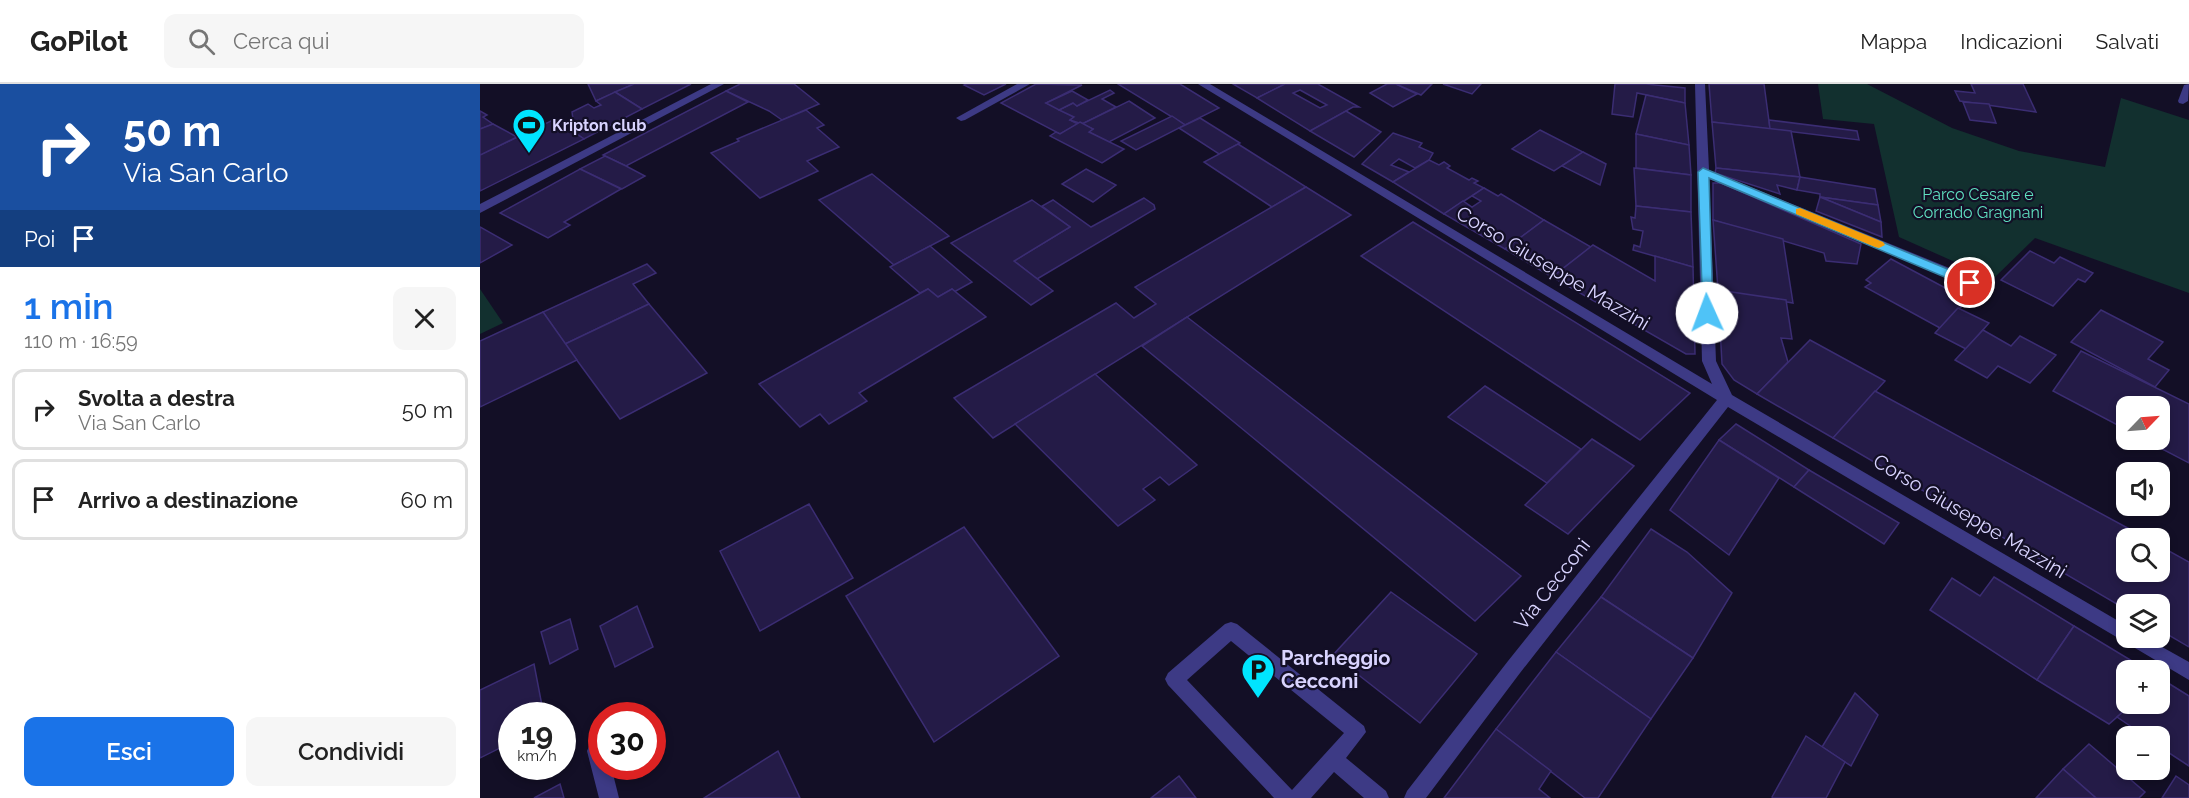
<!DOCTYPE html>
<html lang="it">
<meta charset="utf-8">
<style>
:root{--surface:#fff;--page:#f6f6f6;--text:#222;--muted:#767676;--line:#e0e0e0;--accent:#1a73e8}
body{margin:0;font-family:Raleway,sans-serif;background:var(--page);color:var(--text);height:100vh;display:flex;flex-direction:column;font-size:22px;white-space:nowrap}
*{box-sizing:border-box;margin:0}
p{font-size:20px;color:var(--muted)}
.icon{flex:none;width:33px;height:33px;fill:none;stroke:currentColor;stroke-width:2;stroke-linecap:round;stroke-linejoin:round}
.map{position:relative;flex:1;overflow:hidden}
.drawer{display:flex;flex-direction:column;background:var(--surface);width:480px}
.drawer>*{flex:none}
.hud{background:#1a4fa0;color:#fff;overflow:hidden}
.needle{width:39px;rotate:65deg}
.controls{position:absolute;left:1636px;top:312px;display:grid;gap:12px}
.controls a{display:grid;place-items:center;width:54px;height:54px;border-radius:12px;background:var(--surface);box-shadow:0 3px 9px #0003;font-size:30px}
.speed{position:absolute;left:18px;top:618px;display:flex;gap:12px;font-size:30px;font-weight:700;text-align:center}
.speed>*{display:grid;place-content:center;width:78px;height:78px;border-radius:50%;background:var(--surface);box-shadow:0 3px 9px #0003;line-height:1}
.speed small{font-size:15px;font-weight:400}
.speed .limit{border:9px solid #d22;background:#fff;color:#111}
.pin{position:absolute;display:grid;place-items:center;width:51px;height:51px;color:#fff;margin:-26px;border:3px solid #fff;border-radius:50%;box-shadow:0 2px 6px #0007}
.me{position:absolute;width:66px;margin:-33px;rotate:358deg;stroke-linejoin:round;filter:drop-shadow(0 0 4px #0008)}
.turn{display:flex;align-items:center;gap:21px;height:126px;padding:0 24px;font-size:27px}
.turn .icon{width:78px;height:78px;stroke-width:2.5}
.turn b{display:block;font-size:42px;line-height:51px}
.then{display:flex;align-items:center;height:57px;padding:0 24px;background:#0003;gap:12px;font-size:22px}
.round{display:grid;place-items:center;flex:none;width:63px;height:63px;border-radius:12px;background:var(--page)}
.overview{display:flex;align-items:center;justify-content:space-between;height:102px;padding:0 24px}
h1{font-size:36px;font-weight:600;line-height:45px;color:var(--accent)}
.action{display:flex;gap:12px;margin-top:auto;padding:12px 24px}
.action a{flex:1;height:69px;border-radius:12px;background:var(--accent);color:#fff;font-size:24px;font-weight:600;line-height:69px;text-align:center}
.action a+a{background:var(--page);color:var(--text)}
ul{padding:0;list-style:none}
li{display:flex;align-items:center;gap:18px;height:81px;margin:0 12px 9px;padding:0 12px;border:3px solid var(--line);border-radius:12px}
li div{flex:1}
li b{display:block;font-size:22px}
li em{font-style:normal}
header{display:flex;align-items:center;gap:36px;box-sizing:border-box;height:84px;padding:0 30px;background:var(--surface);border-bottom:2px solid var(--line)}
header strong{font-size:28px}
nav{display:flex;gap:33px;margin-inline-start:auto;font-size:21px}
.search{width:420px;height:54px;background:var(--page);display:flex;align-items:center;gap:15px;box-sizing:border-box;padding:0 21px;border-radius:12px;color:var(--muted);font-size:22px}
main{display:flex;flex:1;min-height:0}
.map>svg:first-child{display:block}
</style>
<header>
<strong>GoPilot</strong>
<div class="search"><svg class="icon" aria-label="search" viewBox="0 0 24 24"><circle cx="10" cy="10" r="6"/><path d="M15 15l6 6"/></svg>Cerca qui</div>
<nav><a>Mappa</a><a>Indicazioni</a><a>Salvati</a></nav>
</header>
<main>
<section class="drawer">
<div class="hud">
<div class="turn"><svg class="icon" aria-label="right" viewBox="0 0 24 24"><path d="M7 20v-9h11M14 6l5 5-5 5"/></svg><div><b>50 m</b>Via San Carlo</div></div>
<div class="then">Poi<svg class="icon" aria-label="arrive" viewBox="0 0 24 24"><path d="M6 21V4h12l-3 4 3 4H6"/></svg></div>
</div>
<div class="overview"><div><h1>1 min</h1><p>110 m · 16:59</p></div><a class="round"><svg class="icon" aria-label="close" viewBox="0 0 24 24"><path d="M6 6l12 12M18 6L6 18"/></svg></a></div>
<ul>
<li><svg class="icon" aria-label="right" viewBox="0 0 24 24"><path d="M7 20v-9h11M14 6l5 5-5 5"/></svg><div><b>Svolta a destra</b><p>Via San Carlo</p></div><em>50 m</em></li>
<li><svg class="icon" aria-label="arrive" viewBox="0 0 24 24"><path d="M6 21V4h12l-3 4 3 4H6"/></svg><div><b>Arrivo a destinazione</b></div><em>60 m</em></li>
</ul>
<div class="action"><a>Esci</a><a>Condividi</a></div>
</section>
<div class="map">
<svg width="1709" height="714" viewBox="0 0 1709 714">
<rect width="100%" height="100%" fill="#130f26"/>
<!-- green -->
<g fill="#12302f">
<polygon points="1338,0 1387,0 1472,44 1539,67 1625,83 1641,14 1709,36 1709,209 1555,154 1513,195 1419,153 1394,40 1343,35"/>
<polygon points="0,205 23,239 0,250"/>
</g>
<!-- building -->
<g fill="#241b47" stroke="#3b2d73" stroke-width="1.5" fill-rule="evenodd">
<polygon points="108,0 154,0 116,17"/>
<polygon points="154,0 211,0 162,25 135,8"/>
<polygon points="260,0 314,0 339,20 302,36 289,27 246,7"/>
<polygon points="486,0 526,0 504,11 484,1"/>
<polygon points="556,0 602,1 566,19 594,33 590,36 598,40 580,50 521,19"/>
<polygon points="638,0 700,0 739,24 705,41"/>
<polygon points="753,0 805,0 777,14"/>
<path d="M805,0H838L879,23H873L830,47L777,14ZM820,6L847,21L840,24L813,9Z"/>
<polygon points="907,0 916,0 937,10 913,23 890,9"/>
<polygon points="916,0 952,0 941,11"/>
<polygon points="963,0 1001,0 992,10"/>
<polygon points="1135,0 1166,0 1205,4 1205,19 1157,9 1153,33 1132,30"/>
<polygon points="1229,0 1284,0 1290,45 1232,38"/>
<polygon points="1491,0 1543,0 1556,28 1480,17 1475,7 1495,9"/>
<polygon points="630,6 634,9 622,15 636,23 602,40 590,36 594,33 579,26 593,19 597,22"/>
<polygon points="246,7 268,18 146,82 123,71"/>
<polygon points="592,7 608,16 597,22 593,19 579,26 566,19"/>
<polygon points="135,8 162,25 104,55 88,44 94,42 92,28 108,20 114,24 121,21 116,17"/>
<polygon points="1166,11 1205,19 1209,61 1156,50"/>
<polygon points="649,17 675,34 629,58 609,48 613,45 602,40"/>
<polygon points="1483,18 1509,20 1516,39 1490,36"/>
<polygon points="326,26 344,41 337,44 359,63 327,77 338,87 280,114 231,69 259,57 257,55"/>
<polygon points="0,27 7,31 3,33 13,40 0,45"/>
<polygon points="866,27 901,48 874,73 830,47"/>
<polygon points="692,32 705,41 656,66 641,57"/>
<polygon points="720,34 760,59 739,70 699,44"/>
<polygon points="75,35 104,55 0,107 0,71"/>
<polygon points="1289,36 1377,47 1379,56 1290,45"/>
<polygon points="600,38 613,45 609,48 644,65 622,79 570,52 576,48 580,50"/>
<polygon points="1232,38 1311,47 1320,93 1236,84"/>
<polygon points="13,40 37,53 0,71 0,45"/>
<polygon points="1060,46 1103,68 1074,87 1032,65"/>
<polygon points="913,49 942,59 939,63 953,69 949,76 935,84 919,75 911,81 929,88 913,98 882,80"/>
<polygon points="1156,50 1209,61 1211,91 1156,84"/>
<polygon points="758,60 826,103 792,123 724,78"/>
<polygon points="1103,68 1126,80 1120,101 1082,82"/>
<polygon points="125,72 146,82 165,92 142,105 100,85"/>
<polygon points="949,76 959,81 964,78 970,82 967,84 989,96 992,94 998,97 994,99 1004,104 964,130 913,98"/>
<polygon points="1154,84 1211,91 1211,128 1156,122"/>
<polygon points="1236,84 1320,93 1317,106 1297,101 1300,110 1235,89"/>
<polygon points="100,85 141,105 84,138 90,141 68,154 20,129"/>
<polygon points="606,85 636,101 613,118 582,100"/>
<polygon points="392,90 469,152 414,181 339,116"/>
<polygon points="1320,93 1395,105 1398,121 1340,113 1340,110 1317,106"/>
<polygon points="1233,99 1241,99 1381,160 1377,180 1346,177 1344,169 1233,136"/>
<polygon points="826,103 871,131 513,354 474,314 636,219 654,234 676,220 655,203"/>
<polygon points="1004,104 1018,112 1021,110 1064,136 1025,165 964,130 983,117 992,123 1001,117 992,112"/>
<polygon points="1340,113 1398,121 1401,138"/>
<polygon points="1340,113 1401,138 1402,153 1336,127"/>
<polygon points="664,114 674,121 675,125 557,195 534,177 590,143 562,122 573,116 611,143"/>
<polygon points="552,116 590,143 534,177 573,207 551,221 471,159"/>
<polygon points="1156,122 1211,128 1213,183 1153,166 1154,161 1160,163 1163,147 1153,145 1151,133 1155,134"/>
<polygon points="1064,136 1111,163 1072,193 1025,165"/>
<polygon points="1233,136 1303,155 1313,219 1238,206"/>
<polygon points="933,138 1210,309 1160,356 881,172"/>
<polygon points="0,143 32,161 0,179"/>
<polygon points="1113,161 1175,197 1175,172 1213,183 1215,270 1206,270 1072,193"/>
<polygon points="450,162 492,198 474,208 472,205 458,213 448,205 440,209 410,183"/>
<polygon points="1550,167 1574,179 1580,173 1613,189 1605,198 1598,195 1573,222 1521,196"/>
<polygon points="1411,175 1486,215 1480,220 1482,222 1460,244 1385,203 1391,199 1386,196"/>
<polygon points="167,180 176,189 153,200 169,220 85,260 63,228"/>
<polygon points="448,205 458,213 472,205 506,233 379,309 387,317 349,340 340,330 320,343 279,300"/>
<polygon points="1238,206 1306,216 1312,255 1301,254 1308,278 1277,310 1254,296 1242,280"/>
<polygon points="169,220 227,289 140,335 85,260"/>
<polygon points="1478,224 1509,239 1486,265 1455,249"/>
<polygon points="1621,226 1683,258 1668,275 1689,286 1675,303 1591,258"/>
<polygon points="63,228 97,276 0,323 0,257"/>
<polygon points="707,233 1041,492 995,537 662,262"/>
<polygon points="1503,246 1531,262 1540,252 1576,271 1550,299 1518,282 1507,294 1475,276"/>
<polygon points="1330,256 1405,297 1353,354 1277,310"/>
<polygon points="1601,267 1709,320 1709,379 1665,356 1680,356 1680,322 1647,322 1647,346 1573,307"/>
<polygon points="615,290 717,381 689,401 680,393 663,405 675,416 638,442 535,340"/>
<polygon points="1005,302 1101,365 1067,399 968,333"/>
<polygon points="1395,307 1666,454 1647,454 1647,488 1680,488 1680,462 1709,478 1709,563 1680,546 1680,520 1647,520 1647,526 1353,354"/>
<polygon points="1256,340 1329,386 1314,403 1239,356"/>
<polygon points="1112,355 1154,382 1088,450 1045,421"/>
<polygon points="1239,356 1299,394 1249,471 1190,426"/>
<polygon points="1329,386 1419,439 1404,460 1314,403"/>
<polygon points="329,420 373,494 280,547 240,467"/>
<polygon points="484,443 579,572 454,658 366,512"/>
<polygon points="1171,445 1207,468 1252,509 1213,574 1121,513"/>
<polygon points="1514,493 1594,542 1557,596 1450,526 1472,494 1500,512"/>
<polygon points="911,508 997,570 940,639 853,571"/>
<polygon points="1121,513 1213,574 1171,635 1076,568"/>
<polygon points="157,522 173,563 135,583 120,542"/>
<polygon points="90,535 98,565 70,580 61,548"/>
<polygon points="1594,542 1667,586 1647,586 1647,620 1652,620 1629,640 1557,596"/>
<polygon points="1076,568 1171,635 1118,714 1105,714 1016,645"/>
<polygon points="54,580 64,632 32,632 32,658 0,674 0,606"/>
<polygon points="1680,594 1709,612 1709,682 1680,663 1680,652 1665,652 1637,633 1652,620 1680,620"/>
<polygon points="1375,609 1398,631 1371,682 1342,663"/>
<polygon points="1016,645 1071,687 1059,705 1070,714 964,714"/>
<polygon points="1326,652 1365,678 1346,714 1293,714 1292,713"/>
<polygon points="1609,660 1665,708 1659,714 1616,714 1583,685"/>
<polygon points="298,667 320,714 224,714"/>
<polygon points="1583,685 1616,714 1556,714"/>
<polygon points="699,692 716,714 671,714"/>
<polygon points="1696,692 1709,701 1709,714 1682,714"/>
<polygon points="80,700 84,714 54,714"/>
</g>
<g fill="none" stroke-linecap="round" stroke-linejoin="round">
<!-- minor -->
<g fill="#3d3a85" fill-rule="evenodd">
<polygon points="231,0 244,0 0,129 0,120"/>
<polygon points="537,0 550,0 485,36 481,37 476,34"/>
<polygon points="718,0 730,0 1232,300 1222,277 1215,0 1225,0 1229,86 1511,201 1513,204 1506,208 1501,207 1506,216 1504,219 1494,219 1484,200 1229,95 1236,277 1252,311 1647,542 1647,554 1666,554 1709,578 1709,596 1248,323 1040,589 946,714 924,714 927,707 1028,577 1237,316"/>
<polygon points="1709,0 1708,17 1703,20 1699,19 1698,17 1704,1"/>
<path d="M751,538L757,540L884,642L886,648L866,674L906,707L909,714H884L854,688L831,714H794L688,601L685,595L688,589L745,540ZM751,557L864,649L812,706L707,596Z"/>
<polygon points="117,658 122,659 122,682 131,682 139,714 119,714 107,667 110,660"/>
</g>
</g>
<!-- route -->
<polygon fill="#4fc3f7" stroke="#337fa1" stroke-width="1.5" points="1223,84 1494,196 1496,199 1490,203 1486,202 1229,94 1233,229 1227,234 1223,232 1218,88"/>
<!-- slow -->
<polygon fill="#f59e0b" points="1320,124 1403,158 1405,161 1399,164 1395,163 1316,130 1316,125"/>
<!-- icons -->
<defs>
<symbol id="stadium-pin" viewBox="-11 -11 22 30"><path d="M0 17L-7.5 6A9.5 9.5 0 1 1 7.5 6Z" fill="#00e5ff" stroke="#130f26"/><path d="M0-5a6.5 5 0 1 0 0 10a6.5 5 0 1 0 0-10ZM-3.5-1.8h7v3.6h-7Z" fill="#111"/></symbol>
<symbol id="parking-pin" viewBox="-11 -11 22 30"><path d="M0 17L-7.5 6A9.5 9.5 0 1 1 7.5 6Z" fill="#00e5ff" stroke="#130f26"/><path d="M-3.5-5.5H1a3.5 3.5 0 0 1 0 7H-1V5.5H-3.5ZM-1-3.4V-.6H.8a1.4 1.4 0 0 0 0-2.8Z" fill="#111"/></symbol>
</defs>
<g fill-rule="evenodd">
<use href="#stadium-pin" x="30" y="22" width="38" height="52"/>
<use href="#parking-pin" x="759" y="567" width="38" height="52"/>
</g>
<g text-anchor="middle" stroke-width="4.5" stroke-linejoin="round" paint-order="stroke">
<!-- far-poi labels -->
<g font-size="16" font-weight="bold" fill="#d9d4ff" stroke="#130f26" text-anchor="start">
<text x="72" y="47">Kripton club</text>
</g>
<!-- far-park labels -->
<g font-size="16" fill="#5fe0c0" stroke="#130f26">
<text x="1498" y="116">Parco Cesare e<tspan x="1498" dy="18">Corrado Gragnani</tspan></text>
</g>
<!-- street labels -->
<g font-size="20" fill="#d9d4ff" stroke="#130f26">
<text transform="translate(1073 184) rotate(31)" y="7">Corso Giuseppe Mazzini</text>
<text transform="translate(1490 432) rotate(31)" y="7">Corso Giuseppe Mazzini</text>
<text transform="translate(1072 500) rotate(-52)" y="7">Via Cecconi</text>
</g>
<!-- poi labels -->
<g font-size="20" font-weight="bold" fill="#d9d4ff" stroke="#130f26" text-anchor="start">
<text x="801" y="581">Parcheggio<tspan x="801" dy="23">Cecconi</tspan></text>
</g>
</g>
</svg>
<div class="controls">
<a><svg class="needle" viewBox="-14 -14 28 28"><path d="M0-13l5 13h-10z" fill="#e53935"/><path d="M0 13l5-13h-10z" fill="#767676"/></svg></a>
<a><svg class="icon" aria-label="sound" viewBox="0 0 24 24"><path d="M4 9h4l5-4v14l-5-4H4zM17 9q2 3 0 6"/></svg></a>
<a><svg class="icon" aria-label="search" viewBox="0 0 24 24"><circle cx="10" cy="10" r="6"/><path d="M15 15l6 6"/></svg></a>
<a><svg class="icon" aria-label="layers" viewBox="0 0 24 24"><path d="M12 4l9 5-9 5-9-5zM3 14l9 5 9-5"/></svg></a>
<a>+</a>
<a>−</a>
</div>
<div class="speed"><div>19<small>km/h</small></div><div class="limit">30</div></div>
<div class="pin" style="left:1490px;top:199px;background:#d93025"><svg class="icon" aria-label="arrive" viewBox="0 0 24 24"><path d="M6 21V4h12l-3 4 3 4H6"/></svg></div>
<svg class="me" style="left:1227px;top:229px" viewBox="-20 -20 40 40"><circle r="19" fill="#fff"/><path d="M0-13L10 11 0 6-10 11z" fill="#4fc3f7"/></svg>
</div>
</main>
